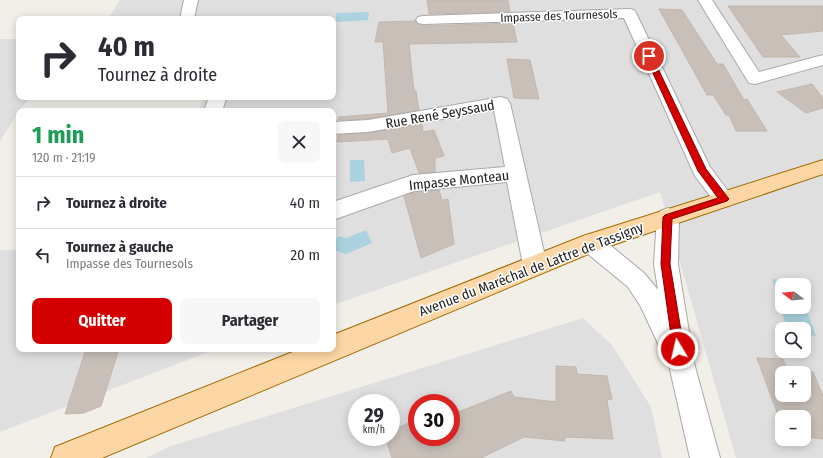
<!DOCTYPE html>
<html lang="fr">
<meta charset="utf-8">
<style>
:root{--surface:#fff;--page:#f7f7f7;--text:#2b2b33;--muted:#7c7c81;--line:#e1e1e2;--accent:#d40000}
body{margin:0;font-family:"Fira Sans Condensed",sans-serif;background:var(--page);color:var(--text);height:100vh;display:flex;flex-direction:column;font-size:15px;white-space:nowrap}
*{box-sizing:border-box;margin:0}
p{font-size:13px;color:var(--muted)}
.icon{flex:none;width:22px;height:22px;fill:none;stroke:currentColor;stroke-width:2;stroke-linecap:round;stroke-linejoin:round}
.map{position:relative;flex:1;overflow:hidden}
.details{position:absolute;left:16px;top:108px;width:320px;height:244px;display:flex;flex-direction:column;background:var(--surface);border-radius:8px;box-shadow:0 2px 10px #0003}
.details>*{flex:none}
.top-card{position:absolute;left:16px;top:16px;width:320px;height:84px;border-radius:8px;box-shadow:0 2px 10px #0003;background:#fff;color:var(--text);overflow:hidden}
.needle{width:26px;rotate:286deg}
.buttons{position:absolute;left:775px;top:278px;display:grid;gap:8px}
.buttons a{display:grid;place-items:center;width:36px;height:36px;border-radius:8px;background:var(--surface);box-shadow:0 2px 10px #0003;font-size:20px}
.speed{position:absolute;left:348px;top:394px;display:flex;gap:8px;font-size:20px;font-weight:700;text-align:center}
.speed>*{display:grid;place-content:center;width:52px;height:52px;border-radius:50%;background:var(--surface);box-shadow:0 2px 10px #0003;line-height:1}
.speed small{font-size:10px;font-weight:400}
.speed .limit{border:6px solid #d22;background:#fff;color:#111}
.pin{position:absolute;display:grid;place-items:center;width:34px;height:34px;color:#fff;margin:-17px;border:2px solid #fff;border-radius:50%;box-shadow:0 1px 4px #0007}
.me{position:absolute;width:44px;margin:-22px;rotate:351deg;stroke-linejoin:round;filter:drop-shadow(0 0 3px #0008)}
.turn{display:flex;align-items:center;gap:14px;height:84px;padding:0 16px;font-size:18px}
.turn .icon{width:52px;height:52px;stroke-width:2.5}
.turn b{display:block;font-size:28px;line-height:34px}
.round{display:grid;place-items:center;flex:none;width:42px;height:42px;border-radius:8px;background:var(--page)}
.head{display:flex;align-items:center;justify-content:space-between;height:68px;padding:0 16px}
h1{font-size:24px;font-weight:700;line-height:30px;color:#1e9e55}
.primary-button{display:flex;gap:8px;margin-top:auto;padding:8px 16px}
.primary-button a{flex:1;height:46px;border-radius:8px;background:var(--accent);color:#fff;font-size:16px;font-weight:700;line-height:46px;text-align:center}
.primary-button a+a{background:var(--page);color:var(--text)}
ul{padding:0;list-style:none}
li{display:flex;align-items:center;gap:12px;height:52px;padding:0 16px;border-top:1px solid var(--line)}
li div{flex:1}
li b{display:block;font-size:15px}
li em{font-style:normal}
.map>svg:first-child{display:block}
</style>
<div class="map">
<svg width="823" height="458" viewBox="0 0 823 458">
<rect width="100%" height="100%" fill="#f2efe9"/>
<!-- residential -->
<g fill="#e0dfdf" fill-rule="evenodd">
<path d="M120,0H823V458H736L660,192L333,305V111H197L205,97H333V19H108ZM782,285H804V307H782ZM782,329H804V351H782ZM782,373H804V395H782ZM782,417H804V439H782Z"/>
<polygon points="0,39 19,39 19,97 30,97 19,111 0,141"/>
<polygon points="0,250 19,250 19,349 216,349 0,432"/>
<path d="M583,318L612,345L651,407L662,458H146L171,446ZM357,403H391V437H357ZM417,403H451V437H417Z"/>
</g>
<!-- water -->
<g fill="#aad3df">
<polygon points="369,12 368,20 336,22 336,13"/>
<polygon points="350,160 364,160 365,181 350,182"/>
<polygon points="366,230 372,243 346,254 333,250 333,245 338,236 346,238"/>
<polygon points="772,279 796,282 797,285 782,285 782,307 804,307 804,303 816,336 804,335 804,329 787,329"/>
</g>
<!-- building -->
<g fill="#c7bfb8" stroke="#c4b6ab" fill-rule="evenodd">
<polygon points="427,0 508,0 510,12 429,14"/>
<polygon points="728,6 823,6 823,31 781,35 800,57 763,57"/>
<polygon points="659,9 682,10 717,64 723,64 744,100 747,99 767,131 736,131 729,115 726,115 713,95 707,95"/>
<polygon points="415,21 418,24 423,26 513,23 517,42 409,44 414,91 416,91 419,110 368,119 338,120 339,117 388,113 383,42 375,42 379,22"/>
<polygon points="507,59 530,60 539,99 514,98"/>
<polygon points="812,84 823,98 823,108 806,113 777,92"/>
<polygon points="422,124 423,132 434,130 444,156 435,158 435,172 419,173 410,148 392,153 388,139 337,142 338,135 368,133"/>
<polygon points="439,190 442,200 448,199 454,244 421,258 404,196 414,192"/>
<polygon points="86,349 119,349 101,406 84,413 65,414"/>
<path d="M757,358L783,359L788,371L813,372L823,396V439L804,437V417H782V426ZM782,373H804V395H782Z"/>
<polygon points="556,366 576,367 577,374 607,376 612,399 607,400 613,439 565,437 565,441 524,437 481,458 392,458 385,437 391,437 391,431 417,419 417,437 451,437 451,415 511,391 514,397 556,402"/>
</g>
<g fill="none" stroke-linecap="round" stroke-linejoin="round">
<defs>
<g id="minor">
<polygon points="184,0 198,0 194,19 180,19"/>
<polygon points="698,0 712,0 759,72 823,55 823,65 755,84 749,83"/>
<polygon points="629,9 634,10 636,13 710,167 734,199 731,205 724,207 717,205 695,176 624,18 423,24 418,23 416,20 418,17 423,16"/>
<polygon points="209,97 227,97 222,111 204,111"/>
<polygon points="501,97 507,99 510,103 547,265 543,272 535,275 527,272 523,265 507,182 414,191 333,220 333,202 413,175 505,167 494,110 368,132 333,134 333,122 368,120"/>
<polygon points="668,208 676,211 679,217 678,264 694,363 720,458 690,458 666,352 661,350 641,307 628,287 583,250 580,243 583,236 591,234 599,236 644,273 658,290 654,264 657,217 660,211"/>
</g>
<polygon id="major" points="823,160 823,174 598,250 102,458 51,458 55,447 300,349 333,349 333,335 583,236"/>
</defs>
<!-- minor casing -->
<use href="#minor" stroke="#a9a9a9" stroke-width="2"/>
<!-- major casing -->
<use href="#major" stroke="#a06b00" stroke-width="2"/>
<!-- minor -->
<use href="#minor" fill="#fff" fill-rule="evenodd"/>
<!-- major -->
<use href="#major" fill="#fcd6a4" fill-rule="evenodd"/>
</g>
<!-- route -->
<polygon fill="#d40000" stroke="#8a0000" points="649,54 652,56 706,169 729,199 727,201 672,219 670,264 684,349 682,353 678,354 675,353 673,349 661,264 663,217 665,215 718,198 698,171 645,56"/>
<g text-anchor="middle" stroke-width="3" stroke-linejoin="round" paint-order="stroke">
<!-- far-street labels -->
<g font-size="12" fill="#222" stroke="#fff">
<text transform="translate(559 16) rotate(-2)" y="4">Impasse des Tournesols</text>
</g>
<!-- street labels -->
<g font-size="14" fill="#222" stroke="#fff">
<text transform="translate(440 114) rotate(-10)" y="5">Rue René Seyssaud</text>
<text transform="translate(459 180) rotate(-6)" y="5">Impasse Monteau</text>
<text transform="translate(531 269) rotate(-21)" y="5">Avenue du Maréchal de Lattre de Tassigny</text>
</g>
</g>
</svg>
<div class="buttons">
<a><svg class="needle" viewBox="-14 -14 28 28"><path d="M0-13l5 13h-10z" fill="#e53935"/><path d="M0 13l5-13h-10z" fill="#7c7c81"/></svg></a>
<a><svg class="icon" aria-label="search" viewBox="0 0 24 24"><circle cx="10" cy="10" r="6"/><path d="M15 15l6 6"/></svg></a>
<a>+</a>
<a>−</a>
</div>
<div class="speed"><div>29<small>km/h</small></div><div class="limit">30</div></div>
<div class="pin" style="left:649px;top:56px;background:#d93025"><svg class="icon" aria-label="arrive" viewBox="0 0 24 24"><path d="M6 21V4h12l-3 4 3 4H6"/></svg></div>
<svg class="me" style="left:678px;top:349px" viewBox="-20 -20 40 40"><circle r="17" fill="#d40000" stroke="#fff" stroke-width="3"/><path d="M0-11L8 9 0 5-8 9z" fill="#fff"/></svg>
<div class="top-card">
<div class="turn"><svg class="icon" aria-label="right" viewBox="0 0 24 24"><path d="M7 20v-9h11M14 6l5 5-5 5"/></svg><div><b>40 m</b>Tournez à droite</div></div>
</div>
<section class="details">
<div class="head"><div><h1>1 min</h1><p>120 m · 21:19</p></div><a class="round"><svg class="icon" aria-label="close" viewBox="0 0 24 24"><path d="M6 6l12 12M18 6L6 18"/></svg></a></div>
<ul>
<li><svg class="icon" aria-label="right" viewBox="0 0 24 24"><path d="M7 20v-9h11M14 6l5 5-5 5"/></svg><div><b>Tournez à droite</b></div><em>40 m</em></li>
<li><svg class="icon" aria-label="left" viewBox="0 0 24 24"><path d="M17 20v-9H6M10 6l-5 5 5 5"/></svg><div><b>Tournez à gauche</b><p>Impasse des Tournesols</p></div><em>20 m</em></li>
</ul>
<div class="primary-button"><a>Quitter</a><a>Partager</a></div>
</section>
</div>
